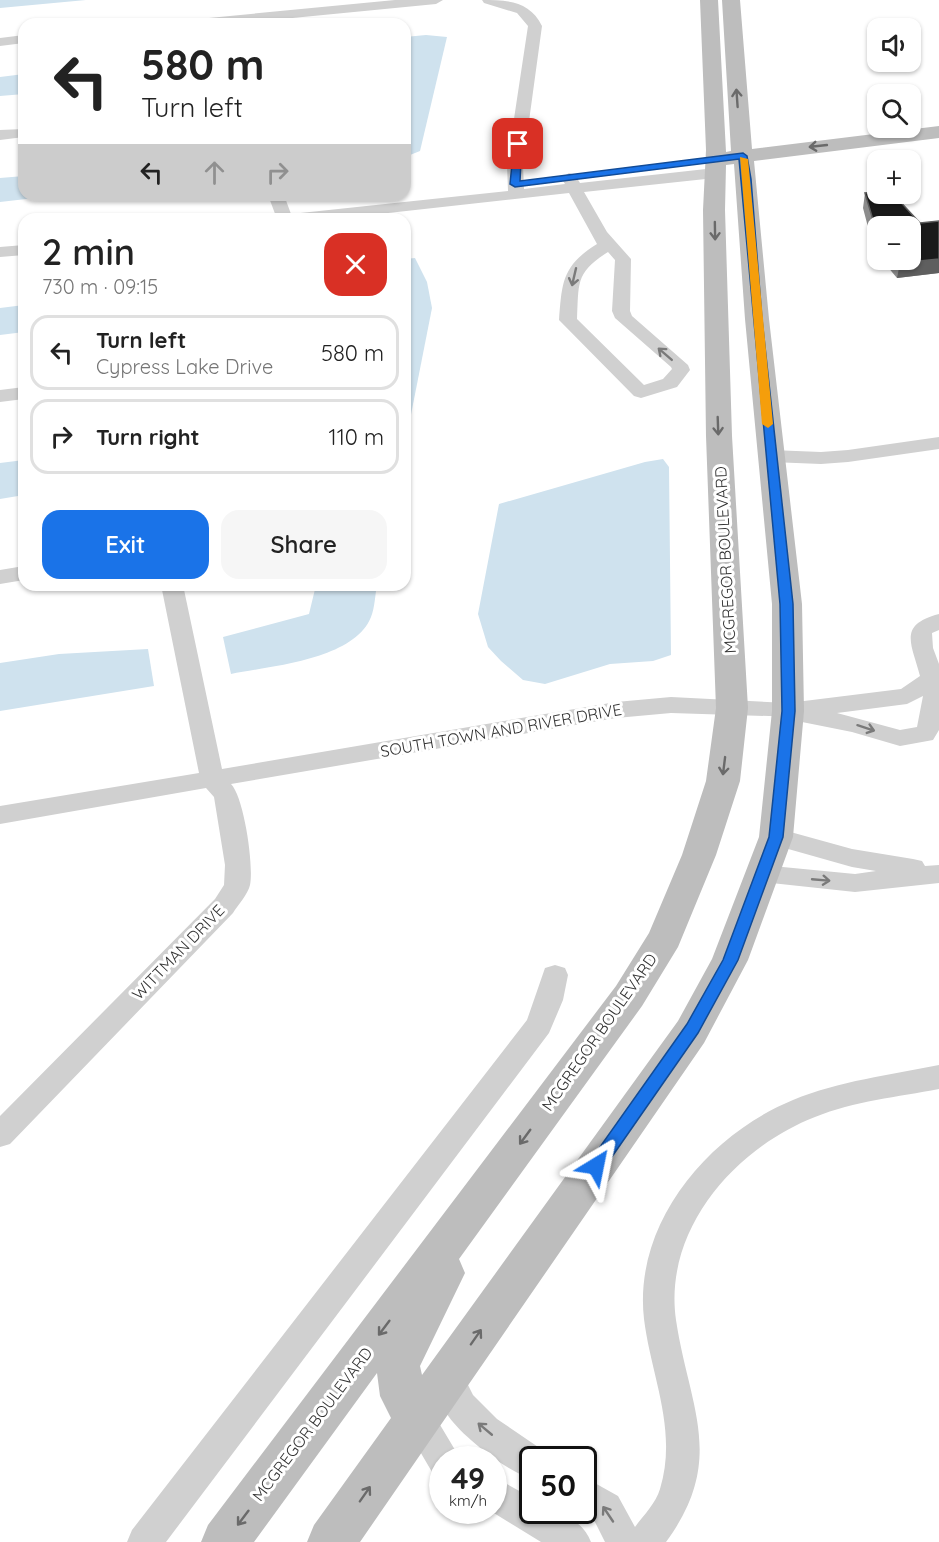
<!DOCTYPE html>
<meta charset="utf-8">
<style>
:root{--surface:#fff;--page:#f6f6f6;--text:#222;--muted:#767676;--line:#e0e0e0;--accent:#1a73e8}
body{margin:0;font-family:Quicksand,sans-serif;background:var(--page);color:var(--text);height:100vh;display:flex;flex-direction:column;font-size:22px;white-space:nowrap}
*{box-sizing:border-box;margin:0}
p{font-size:20px;color:var(--muted)}
.icon{flex:none;width:33px;height:33px;fill:none;stroke:currentColor;stroke-width:2;stroke-linecap:round;stroke-linejoin:round}
.map{position:relative;flex:1;overflow:hidden}
.panel{position:absolute;left:18px;top:213px;width:393px;height:378px;display:flex;flex-direction:column;background:var(--surface);border-radius:18px;box-shadow:0 2px 4px #0004}
.panel>*{flex:none}
.banner{position:absolute;left:18px;top:18px;width:393px;height:183px;border-radius:18px;box-shadow:0 2px 4px #0004;background:#fff;color:var(--text);overflow:hidden}
.fabs{position:absolute;left:867px;top:18px;display:grid;gap:12px}
.fabs a{display:grid;place-items:center;width:54px;height:54px;border-radius:12px;background:var(--surface);box-shadow:0 2px 4px #0004;font-size:30px}
.speed{position:absolute;left:429px;top:1446px;display:flex;gap:12px;font-size:30px;font-weight:700;text-align:center}
.speed>*{display:grid;place-content:center;width:78px;height:78px;border-radius:50%;background:var(--surface);box-shadow:0 2px 4px #0004;line-height:1}
.speed small{font-size:15px;font-weight:400}
.speed .limit{border:3px solid #111;border-radius:9px;background:#fff;color:#111}
.pin{position:absolute;display:grid;place-items:center;width:51px;height:51px;color:#fff;margin:-26px;border-radius:12px;box-shadow:0 3px 9px #0006}
.me{position:absolute;width:66px;margin:-33px;rotate:35deg;stroke-linejoin:round;filter:drop-shadow(0 0 4px #0008)}
.turn{display:flex;align-items:center;gap:21px;height:126px;padding:0 24px;font-size:27px}
.turn .icon{width:78px;height:78px;stroke-width:2.5}
.turn b{display:block;font-size:42px;line-height:51px}
.lanes{display:flex;align-items:center;height:57px;padding:0 24px;background:#0003;justify-content:center;gap:30px;direction:ltr}
.lanes .off{opacity:.35}
.round{display:grid;place-items:center;flex:none;width:63px;height:63px;border-radius:18px;background:var(--page)}
.head{display:flex;align-items:center;justify-content:space-between;height:102px;padding:0 24px}
h1{font-size:36px;font-weight:600;line-height:45px}
.action{display:flex;gap:12px;margin-top:auto;padding:12px 24px}
.action a{flex:1;height:69px;border-radius:18px;background:var(--accent);color:#fff;font-size:24px;font-weight:600;line-height:69px;text-align:center}
.action a+a{background:var(--page);color:var(--text)}
ul{padding:0;list-style:none}
li{display:flex;align-items:center;gap:18px;height:75px;margin:0 12px 9px;padding:0 12px;border:3px solid var(--line);border-radius:18px}
li div{flex:1}
li b{display:block;font-size:22px}
li em{font-style:normal}
.map>svg:first-child{display:block}
</style>
<div class="map">
<svg width="939" height="1542" viewBox="0 0 939 1542">
<rect width="100%" height="100%" fill="#fff"/>
<!-- water -->
<g fill="#cfe2ee">
<polygon points="0,0 86,0 0,8"/>
<polygon points="426,35 447,37 420,151 405,157 405,37"/>
<polygon points="24,74 24,94 0,96 0,77"/>
<polygon points="24,176 24,195 61,195 0,202 0,178"/>
<polygon points="415,258 427,282 432,308 405,445 405,259"/>
<polygon points="24,305 24,332 0,335 0,308"/>
<polygon points="663,459 669,467 671,655 653,661 610,664 545,684 523,680 501,661 488,647 478,614 499,504 645,462"/>
<polygon points="24,460 24,495 0,499 0,463"/>
<path d="M316,585H377C375,595 375,607 371,617C354,660 270,666 231,674L223,637L309,614Z"/>
<polygon points="148,649 154,686 0,711 0,663 59,654"/>
</g>
<g fill="none" stroke-linecap="round" stroke-linejoin="round">
<!-- street -->
<g fill="#d0d0d0" fill-rule="evenodd">
<polygon points="395,0 443,0 436,4 230,24 181,24 188,20"/>
<path d="M482,0C507,0 530,1 542,26L523,165L524,189L565,184L561,178L569,173L575,175L580,183L715,168L723,173L715,178L584,192L607,232L631,259L630,311L632,316L688,365L690,370L677,387L641,398L634,396L559,320C562,282 562,266 597,244L569,193L334,219H277L268,195H284L291,214L508,191L507,165L528,26L517,13L484,3ZM608,252L615,260L612,311L615,318L671,367L672,369L663,379L644,385L577,319C579,283 575,273 608,252Z"/>
<polygon points="24,35 24,43 0,46 0,38"/>
<polygon points="24,129 24,137 0,140 0,130"/>
<polygon points="24,245 24,255 0,257 0,247"/>
<polygon points="24,387 24,399 0,402 0,390"/>
<polygon points="939,437 939,449 848,462 821,464 771,462 764,460 761,456 764,452 771,450 821,452 848,450"/>
<polygon points="24,566 24,580 0,584 0,570"/>
<path d="M161,585H183L222,769L616,702L671,697L788,703L901,689L920,676C912,644 897,625 939,614V630L932,633L933,648L939,664V730L933,740L900,746L852,732L802,722L799,717L671,713L616,718L231,784C244,797 254,866 250,885C248,894 238,905 233,913L10,1144L0,1147V1116L215,899L224,885L225,865L214,797L206,788L0,824V806L199,773ZM923,696L917,727L900,730L837,713L907,704Z"/>
<polygon points="776,828 852,849 913,859 922,861 925,866 939,865 939,883 855,892 753,881 749,874 753,867 762,865 855,874 876,871 852,867 767,843 764,837 767,831"/>
<polygon points="555,965 565,968 568,975 563,1000 549,1033 166,1542 127,1542 132,1530 527,1020 545,968"/>
<path d="M939,1065V1089C898,1097 854,1101 815,1117C735,1148 663,1230 676,1320C689,1407 727,1459 666,1542H605L594,1520L579,1510H584V1477L618,1496L635,1527C643,1516 656,1503 660,1489C678,1430 651,1376 644,1319C633,1223 708,1135 793,1100C839,1081 890,1075 939,1065Z"/>
<path d="M447,1363L459,1367L473,1395L497,1419L544,1451L547,1460H532V1479C508,1472 464,1438 449,1417C441,1406 436,1391 431,1378L435,1367Z"/>
<polygon points="418,1403 430,1408 461,1460 442,1460 442,1476 432,1472 401,1419 406,1408"/>
<path d="M494,1477L532,1498V1510C557,1510 582,1518 591,1542H541L489,1510H494Z"/>
</g>
<!-- secondary -->
<path fill="#bdbdbd" fill-rule="evenodd" d="M700,0H718L726,152L731,151L722,0H740L752,149L939,126V138L754,161L769,319L802,604L804,711L793,837L748,960L704,1043L360,1542H307L314,1525L391,1418L380,1396L377,1373L254,1542H201L208,1525L616,986L649,933L682,855L706,781L716,708L706,436L703,210L706,150ZM734,164L745,319L772,604V711L759,837L712,959L678,1021L422,1375L420,1366L465,1273L459,1259L642,1006L678,947L716,855L740,781L748,708L732,436L725,210L726,165Z"/>
</g>
<!-- wall -->
<polygon fill="#8c8c8c" points="865,193 920,223 939,221 939,273 897,278 882,260 910,260 878,226 878,254 874,250 863,208"/>
<!-- shaded-wall -->
<polygon fill="#5f5f5f" points="939,259 939,273 897,278 900,263"/>
<!-- building -->
<polygon fill="#1a1a1a" stroke="#5f5f5f" stroke-width="1.5" points="878,192 878,194 893,194 920,223 939,221 939,259 900,263 897,260 910,260 910,226 878,226 878,237 865,193"/>
<!-- one-way arrows -->
<defs><path id="oneway-shaft" d="M-6 0H5M1.5-3L5.5 0L1.5 3" fill="none" stroke-width="1.6" stroke-linecap="round" stroke-linejoin="round" transform="scale(1.5)"/></defs>
<g stroke="#6a6a6a">
<use href="#oneway-shaft" transform="translate(737 98) rotate(-94)"/>
<use href="#oneway-shaft" transform="translate(818 146) rotate(174)"/>
<use href="#oneway-shaft" transform="translate(715 231) rotate(89)"/>
<use href="#oneway-shaft" transform="translate(718 426) rotate(88)"/>
<use href="#oneway-shaft" transform="translate(724 766) rotate(97)"/>
<use href="#oneway-shaft" transform="translate(525 1137) rotate(126)"/>
<use href="#oneway-shaft" transform="translate(384 1328) rotate(127)"/>
<use href="#oneway-shaft" transform="translate(476 1337) rotate(-55)"/>
<use href="#oneway-shaft" transform="translate(365 1494) rotate(-55)"/>
<use href="#oneway-shaft" transform="translate(243 1518) rotate(127)"/>
</g>
<g stroke="#7a7a7a">
<use href="#oneway-shaft" transform="translate(574 277) rotate(103)"/>
<use href="#oneway-shaft" transform="translate(665 354) rotate(-139)"/>
<use href="#oneway-shaft" transform="translate(866 728) rotate(18)"/>
<use href="#oneway-shaft" transform="translate(821 880) rotate(5)"/>
<use href="#oneway-shaft" transform="translate(485 1429) rotate(-140)"/>
<use href="#oneway-shaft" transform="translate(608 1514) rotate(-124)"/>
</g>
<!-- route -->
<polygon fill="#1a73e8" stroke="#114b97" stroke-width="1.5" points="518,141 522,144 520,181 743,153 747,156 751,179 762,319 793,604 795,711 783,837 738,960 698,1033 602,1171 596,1173 590,1171 588,1166 590,1161 687,1024 723,960 769,837 782,711 780,604 739,159 515,187 510,184 514,144"/>
<!-- slow -->
<polygon fill="#f59e0b" points="740,157 748,159 773,424 768,428 762,424"/>
<g text-anchor="middle" stroke-width="6" stroke-linejoin="round" paint-order="stroke">
<!-- street labels -->
<g font-size="16" fill="#333" stroke="#fff">
<text transform="translate(725 560) rotate(-93)" y="6">MCGREGOR BOULEVARD</text>
<text transform="translate(501 730) rotate(-10)" y="6">SOUTH TOWN AND RIVER DRIVE</text>
<text transform="translate(178 952) rotate(-46)" y="6">WITTMAN DRIVE</text>
<text transform="translate(599 1032) rotate(-55)" y="6">MCGREGOR BOULEVARD</text>
<text transform="translate(312 1424) rotate(-53)" y="6">MCGREGOR BOULEVARD</text>
</g>
</g>
</svg>
<div class="fabs">
<a><svg class="icon" aria-label="sound" viewBox="0 0 24 24"><path d="M4 9h4l5-4v14l-5-4H4zM17 9q2 3 0 6"/></svg></a>
<a><svg class="icon" aria-label="search" viewBox="0 0 24 24"><circle cx="10" cy="10" r="6"/><path d="M15 15l6 6"/></svg></a>
<a>+</a>
<a>−</a>
</div>
<div class="speed"><div>49<small>km/h</small></div><div class="limit">50</div></div>
<div class="pin" style="left:518px;top:144px;background:#d93025"><svg class="icon" aria-label="arrive" viewBox="0 0 24 24"><path d="M6 21V4h12l-3 4 3 4H6"/></svg></div>
<svg class="me" style="left:596px;top:1166px" viewBox="-20 -20 40 40"><path d="M0-17L14 15 0 8-14 15z" fill="#1a73e8" stroke="#fff" stroke-width="4"/></svg>
<div class="banner">
<div class="turn"><svg class="icon" aria-label="left" viewBox="0 0 24 24"><path d="M17 20v-9H6M10 6l-5 5 5 5"/></svg><div><b>580 m</b>Turn left</div></div>
<div class="lanes"><svg class="icon" aria-label="left" viewBox="0 0 24 24"><path d="M17 20v-9H6M10 6l-5 5 5 5"/></svg><svg class="icon off" aria-label="ahead" viewBox="0 0 24 24"><path d="M12 20V5M6 11l6-6 6 6"/></svg><svg class="icon off" aria-label="right" viewBox="0 0 24 24"><path d="M7 20v-9h11M14 6l5 5-5 5"/></svg></div>
</div>
<section class="panel">
<div class="head"><div><h1>2 min</h1><p>730 m · 09:15</p></div><a class="round" style="background:#d93025;color:#fff"><svg class="icon" aria-label="close" viewBox="0 0 24 24"><path d="M6 6l12 12M18 6L6 18"/></svg></a></div>
<ul>
<li><svg class="icon" aria-label="left" viewBox="0 0 24 24"><path d="M17 20v-9H6M10 6l-5 5 5 5"/></svg><div><b>Turn left</b><p>Cypress Lake Drive</p></div><em>580 m</em></li>
<li><svg class="icon" aria-label="right" viewBox="0 0 24 24"><path d="M7 20v-9h11M14 6l5 5-5 5"/></svg><div><b>Turn right</b></div><em>110 m</em></li>
</ul>
<div class="action"><a>Exit</a><a>Share</a></div>
</section>
</div>
